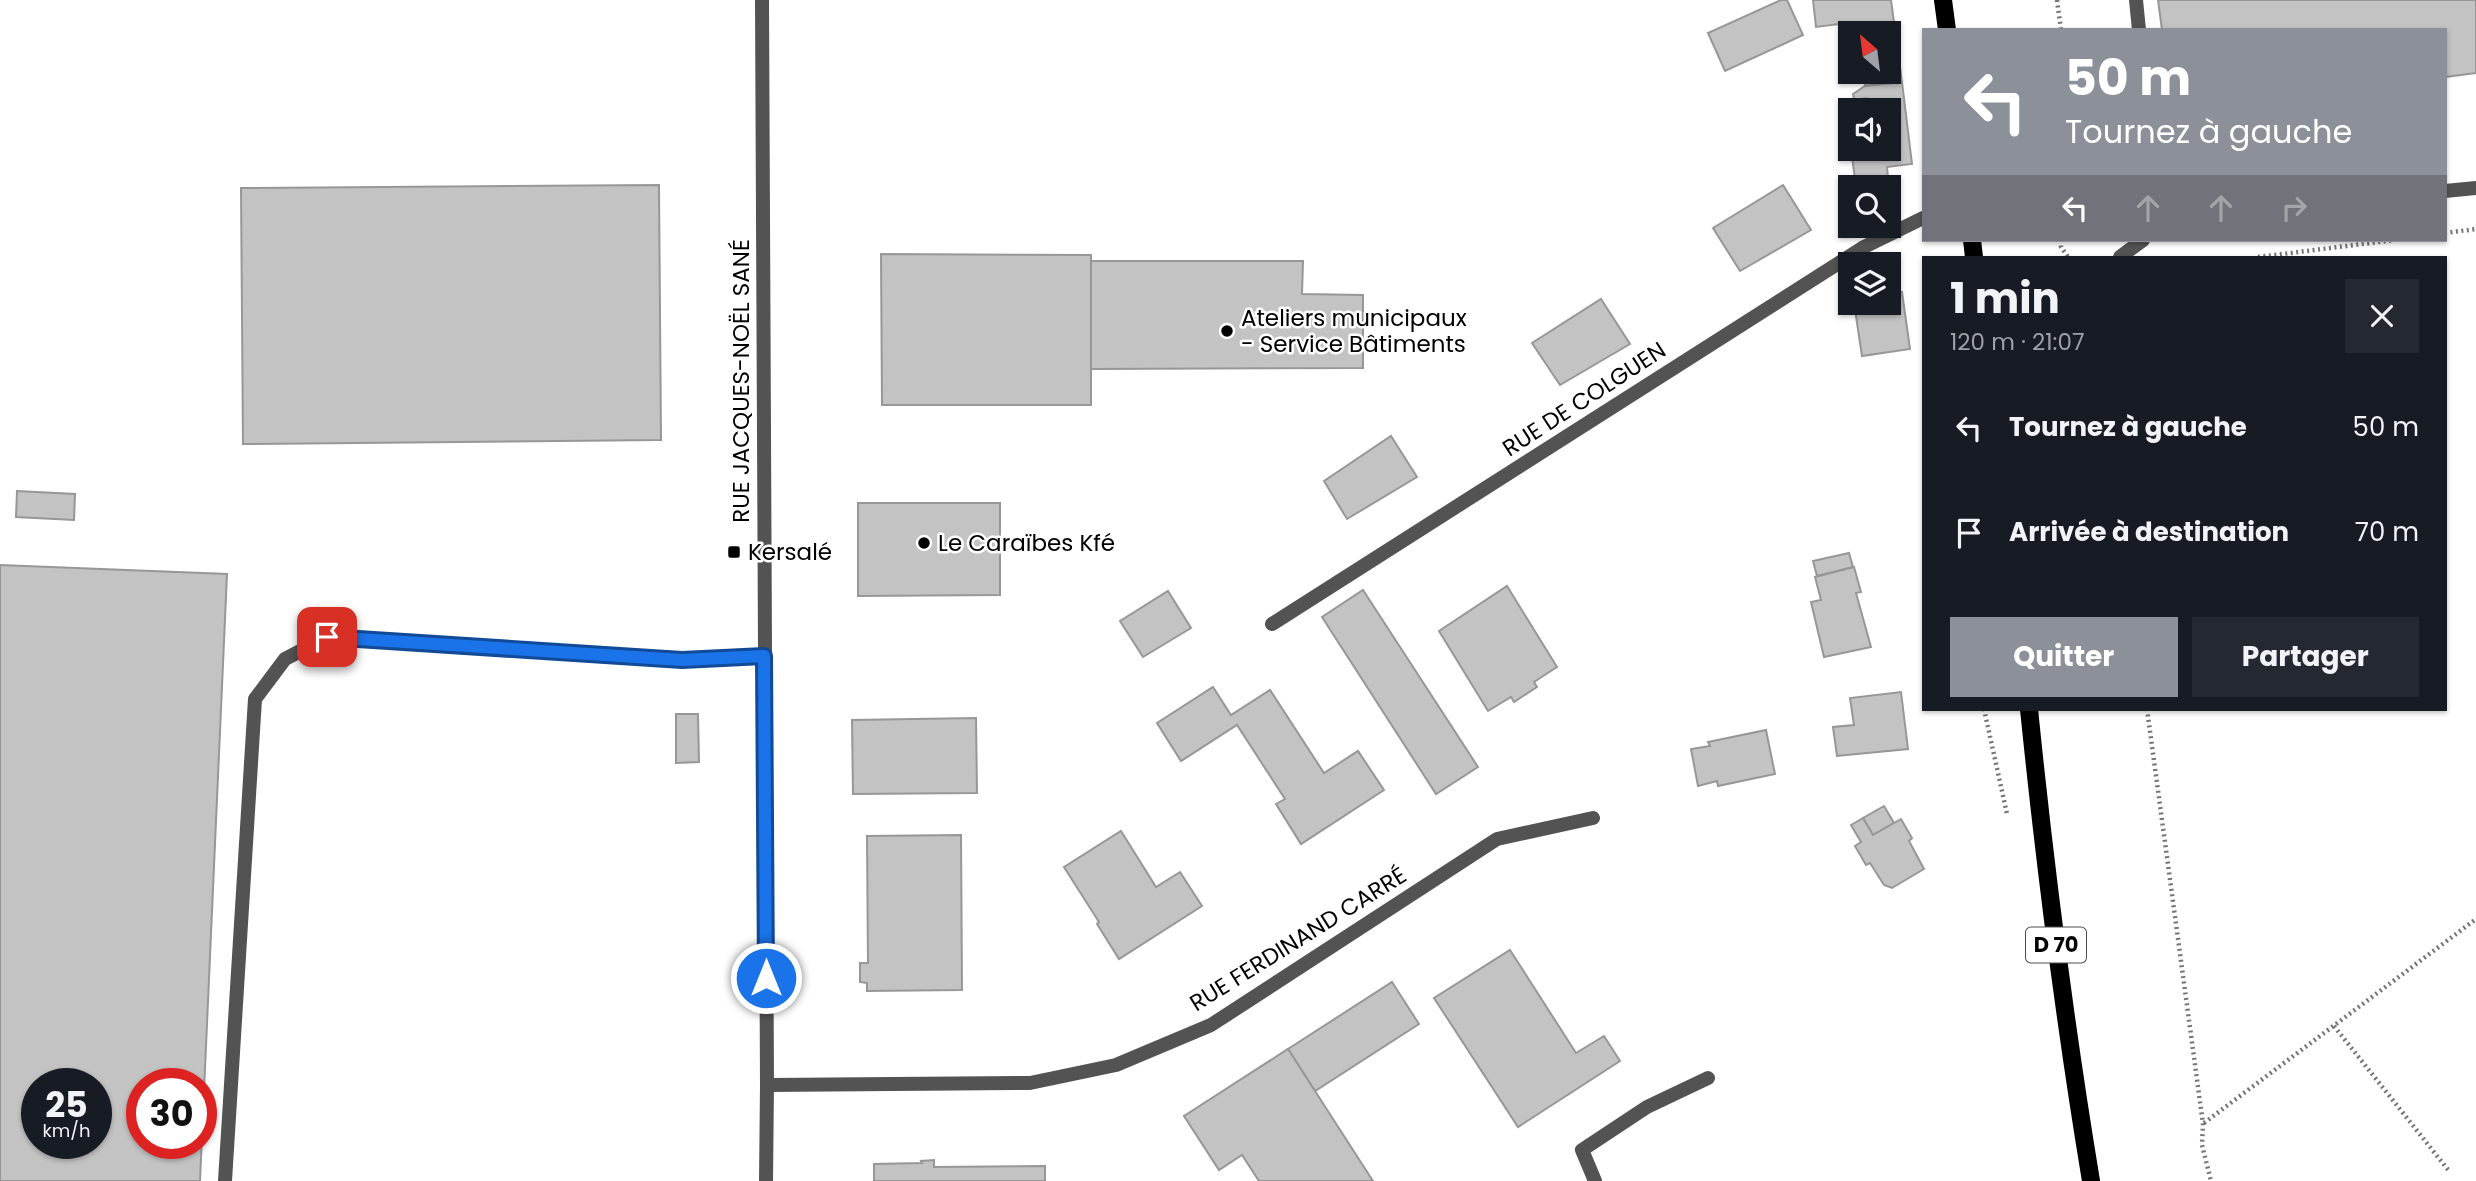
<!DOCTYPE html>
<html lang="fr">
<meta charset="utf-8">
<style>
:root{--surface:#171b24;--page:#242831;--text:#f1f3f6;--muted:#9ea1a6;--accent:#8c9099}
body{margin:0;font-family:Poppins,sans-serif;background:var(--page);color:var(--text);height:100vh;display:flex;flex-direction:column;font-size:26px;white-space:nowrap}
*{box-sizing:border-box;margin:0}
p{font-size:23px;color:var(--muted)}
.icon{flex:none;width:38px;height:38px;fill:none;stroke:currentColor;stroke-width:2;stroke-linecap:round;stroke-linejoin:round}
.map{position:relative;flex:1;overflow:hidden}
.side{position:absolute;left:1922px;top:256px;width:525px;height:455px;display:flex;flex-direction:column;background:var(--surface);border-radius:0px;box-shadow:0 2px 5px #0004}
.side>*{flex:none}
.guide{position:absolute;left:1922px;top:28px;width:525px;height:214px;border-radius:0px;box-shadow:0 2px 5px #0004;background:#8c9099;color:#fff;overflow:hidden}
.needle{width:46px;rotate:332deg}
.tools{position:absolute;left:1838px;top:21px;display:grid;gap:14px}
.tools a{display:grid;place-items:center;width:63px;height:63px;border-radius:0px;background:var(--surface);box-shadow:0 2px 5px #0004;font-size:35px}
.speed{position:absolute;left:21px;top:1068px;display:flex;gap:14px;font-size:35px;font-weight:700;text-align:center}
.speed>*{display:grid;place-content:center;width:91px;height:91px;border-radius:50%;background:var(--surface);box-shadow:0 2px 5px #0004;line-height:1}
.speed small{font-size:18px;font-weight:400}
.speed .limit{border:10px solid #d22;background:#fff;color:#111}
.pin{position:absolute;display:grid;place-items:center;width:60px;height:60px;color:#fff;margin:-30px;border-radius:14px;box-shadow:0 4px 10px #0006}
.me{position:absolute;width:77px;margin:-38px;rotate:0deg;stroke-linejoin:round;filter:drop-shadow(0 0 5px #0008)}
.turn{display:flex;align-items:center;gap:24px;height:147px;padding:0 28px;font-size:32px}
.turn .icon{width:91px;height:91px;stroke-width:2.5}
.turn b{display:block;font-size:49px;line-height:60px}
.lanes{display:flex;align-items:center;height:66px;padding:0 28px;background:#0003;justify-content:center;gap:35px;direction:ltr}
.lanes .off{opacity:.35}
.round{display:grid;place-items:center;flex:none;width:74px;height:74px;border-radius:0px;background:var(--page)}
.head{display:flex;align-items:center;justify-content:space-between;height:119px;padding:0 28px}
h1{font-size:42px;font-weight:700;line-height:52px}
.button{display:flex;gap:14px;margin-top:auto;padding:14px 28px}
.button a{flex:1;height:80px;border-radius:0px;background:var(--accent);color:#fff;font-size:28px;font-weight:700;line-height:80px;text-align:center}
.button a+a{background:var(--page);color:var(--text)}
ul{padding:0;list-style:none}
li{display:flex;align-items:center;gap:21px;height:105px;padding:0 28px}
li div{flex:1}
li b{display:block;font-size:26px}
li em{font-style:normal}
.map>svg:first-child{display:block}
</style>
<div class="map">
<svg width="2476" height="1181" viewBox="0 0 2476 1181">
<rect width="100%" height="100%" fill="#fff"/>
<!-- building -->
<g fill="#c3c3c3" stroke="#979797" stroke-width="2" fill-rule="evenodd">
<polygon points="1781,0 1787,0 1803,35 1725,71 1708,33"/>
<polygon points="1813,0 1891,0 1902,82 1865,86 1863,72 1888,72 1888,33 1858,33 1856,22 1816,27"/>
<polygon points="2158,0 2476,0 2476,73 2445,77 2445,30 2162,30"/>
<polygon points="1902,82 1912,164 1887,167 1889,188 1856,187 1851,149 1888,149 1888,110 1871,110 1867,98 1854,100 1853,94 1865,86"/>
<polygon points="659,185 661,440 243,444 241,188"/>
<polygon points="1783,185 1811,230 1740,271 1713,228"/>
<polygon points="881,254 1091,255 1091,405 882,405"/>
<polygon points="1091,261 1303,261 1302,294 1363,295 1363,368 1091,369"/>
<polygon points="1902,292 1910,349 1862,356 1854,303 1888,303 1888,294"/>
<polygon points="1601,299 1630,344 1560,385 1532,343"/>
<polygon points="1391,436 1417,477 1347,519 1324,481"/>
<polygon points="17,491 75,494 74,520 16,517"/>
<polygon points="858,503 1000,503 1000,595 858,596"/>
<polygon points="1849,553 1853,567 1817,576 1813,561"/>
<path d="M0,565L227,574L200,1181H0ZM37,1083H96V1143H37ZM142,1083H201V1143H142Z"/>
<polygon points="1854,567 1861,592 1856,593 1871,647 1824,657 1811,602 1821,600 1815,577"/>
<polygon points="1507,586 1557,667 1534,682 1537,687 1514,702 1511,697 1488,711 1439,631"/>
<polygon points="1363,590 1478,767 1436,794 1322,617"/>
<polygon points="1168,591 1191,628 1143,657 1120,621"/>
<polygon points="1213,687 1231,715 1270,690 1324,773 1358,751 1384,790 1301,844 1276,804 1285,799 1237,725 1181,761 1157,723"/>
<polygon points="1901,692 1908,749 1837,756 1833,727 1854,725 1850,698"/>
<polygon points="676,714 698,714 699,762 676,763"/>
<polygon points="976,718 977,793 853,794 852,720"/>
<polygon points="1766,730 1775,774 1718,786 1717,781 1698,786 1691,749 1710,746 1708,742"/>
<polygon points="1884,806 1894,823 1873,835 1863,818"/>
<polygon points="1863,818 1873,835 1901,819 1912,838 1909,841 1924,869 1892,888 1884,885 1870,863 1866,865 1855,846 1861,842 1851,825"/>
<polygon points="1121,831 1156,887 1180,872 1202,906 1119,959 1097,924 1099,922 1064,867"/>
<polygon points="961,835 962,990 867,991 867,983 860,982 860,963 868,963 867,836"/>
<polygon points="1510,950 1576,1053 1604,1036 1620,1061 1518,1127 1434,998"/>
<polygon points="1392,982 1419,1024 1315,1091 1288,1049"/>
<polygon points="1288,1049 1315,1091 1373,1181 1259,1181 1242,1155 1219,1170 1184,1116"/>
<polygon points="934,1160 934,1167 1045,1166 1045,1181 874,1181 874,1164 922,1163 921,1161"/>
</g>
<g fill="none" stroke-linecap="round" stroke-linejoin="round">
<!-- path -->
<g stroke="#757575" stroke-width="4.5" stroke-dasharray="2 3.5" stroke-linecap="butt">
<polyline points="2057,0 2061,30"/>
<polyline points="2445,233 2476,229"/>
<polyline points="2061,240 2061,247 2068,257"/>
<polyline points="2258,257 2395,240"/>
<polyline points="1984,709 2007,814"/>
<polyline points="2147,709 2203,1124 2202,1145 2211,1181"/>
<polyline points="2334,1026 2449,1171"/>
<polyline points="2204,1123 2476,919"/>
</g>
<!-- service -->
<g stroke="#535353" stroke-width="14">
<polyline points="2136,0 2139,30"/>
<polyline points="225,1181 255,699 285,659 327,637 682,660 764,656"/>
<polyline points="1595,1181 1582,1150 1647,1107 1708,1078"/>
</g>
<!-- minor -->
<g stroke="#535353" stroke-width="14">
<polyline points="762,0 767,1085 766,1181"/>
<polyline points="2445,191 2476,188"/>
<polyline points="2120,257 2143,240"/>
<polyline points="1272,624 1864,247 1923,218"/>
<polyline points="767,1085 1030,1083 1116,1065 1211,1025 1497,839 1593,818"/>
</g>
<!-- primary -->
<g stroke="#000" stroke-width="18">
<polyline points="1943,0 1947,30"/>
<polyline points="1972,240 1974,257"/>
<path d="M2029,709C2045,867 2065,1024 2091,1181"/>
</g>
</g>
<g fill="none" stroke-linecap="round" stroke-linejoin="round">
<defs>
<polyline id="route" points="327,637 682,660 764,656 766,978"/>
</defs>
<!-- route casing -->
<use href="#route" stroke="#114b97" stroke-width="18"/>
<!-- route -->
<use href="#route" stroke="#1a73e8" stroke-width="12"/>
</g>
<!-- markers -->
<g fill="#000" stroke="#fff" stroke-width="2.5">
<circle cx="1227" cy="331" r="7"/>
<circle cx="924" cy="543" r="7"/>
<rect x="727" y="545" width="14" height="14" rx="3.5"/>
</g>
<g text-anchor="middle" stroke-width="5" stroke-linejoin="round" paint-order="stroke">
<!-- shield labels -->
<rect fill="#fff" stroke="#4c4c4c" stroke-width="2" x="2026" y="927.5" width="60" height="35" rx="5"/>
<g font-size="21" font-weight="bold" fill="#000">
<text x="2056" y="952">D 70</text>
</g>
<!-- poi labels -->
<g font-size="23" fill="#000" stroke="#fff" text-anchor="start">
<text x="1241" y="326">Ateliers municipaux<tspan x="1241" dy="26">- Service Bâtiments</tspan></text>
<text x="938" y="551">Le Caraïbes Kfé</text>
<text x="748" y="560">Kersalé</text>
</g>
<!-- street labels -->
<g font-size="23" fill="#000" stroke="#fff">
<text transform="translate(741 381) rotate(-90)" y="8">RUE JACQUES-NOËL SANÉ</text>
<text transform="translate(1584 399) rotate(-33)" y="8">RUE DE COLGUEN</text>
<text transform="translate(1298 939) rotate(-32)" y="8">RUE FERDINAND CARRÉ</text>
</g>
</g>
</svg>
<div class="tools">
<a><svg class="needle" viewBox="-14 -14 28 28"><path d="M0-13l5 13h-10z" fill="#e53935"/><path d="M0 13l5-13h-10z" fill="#9ea1a6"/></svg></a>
<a><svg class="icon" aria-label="sound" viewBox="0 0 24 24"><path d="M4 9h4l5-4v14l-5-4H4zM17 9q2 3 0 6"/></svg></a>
<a><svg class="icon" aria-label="search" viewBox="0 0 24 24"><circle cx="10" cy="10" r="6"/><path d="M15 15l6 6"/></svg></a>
<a><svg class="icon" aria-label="layers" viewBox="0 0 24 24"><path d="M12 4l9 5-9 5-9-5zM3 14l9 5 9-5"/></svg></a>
</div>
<div class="speed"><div>25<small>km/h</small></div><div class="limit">30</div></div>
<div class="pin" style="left:327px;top:637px;background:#d93025"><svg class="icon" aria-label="arrive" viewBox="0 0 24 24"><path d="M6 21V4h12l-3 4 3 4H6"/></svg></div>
<svg class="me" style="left:766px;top:978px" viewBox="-20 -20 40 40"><circle r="17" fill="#1a73e8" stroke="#fff" stroke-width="3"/><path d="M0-11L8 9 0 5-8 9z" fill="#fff"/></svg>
<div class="guide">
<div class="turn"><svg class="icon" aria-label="left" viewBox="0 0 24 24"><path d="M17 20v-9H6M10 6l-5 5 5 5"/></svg><div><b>50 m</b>Tournez à gauche</div></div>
<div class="lanes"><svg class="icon" aria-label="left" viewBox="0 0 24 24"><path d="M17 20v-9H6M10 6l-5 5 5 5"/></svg><svg class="icon off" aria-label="ahead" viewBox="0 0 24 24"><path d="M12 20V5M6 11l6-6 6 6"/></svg><svg class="icon off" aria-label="ahead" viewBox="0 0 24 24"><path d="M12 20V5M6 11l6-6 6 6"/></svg><svg class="icon off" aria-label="right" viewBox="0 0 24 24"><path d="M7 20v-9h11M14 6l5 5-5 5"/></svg></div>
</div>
<section class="side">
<div class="head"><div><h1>1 min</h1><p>120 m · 21:07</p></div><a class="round"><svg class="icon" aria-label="close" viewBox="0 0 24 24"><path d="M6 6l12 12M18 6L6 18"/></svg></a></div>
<ul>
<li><svg class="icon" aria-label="left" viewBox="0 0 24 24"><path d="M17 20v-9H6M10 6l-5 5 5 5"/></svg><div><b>Tournez à gauche</b></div><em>50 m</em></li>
<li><svg class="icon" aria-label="arrive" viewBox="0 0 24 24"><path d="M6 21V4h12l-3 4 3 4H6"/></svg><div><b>Arrivée à destination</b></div><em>70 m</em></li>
</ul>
<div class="button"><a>Quitter</a><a>Partager</a></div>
</section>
</div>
